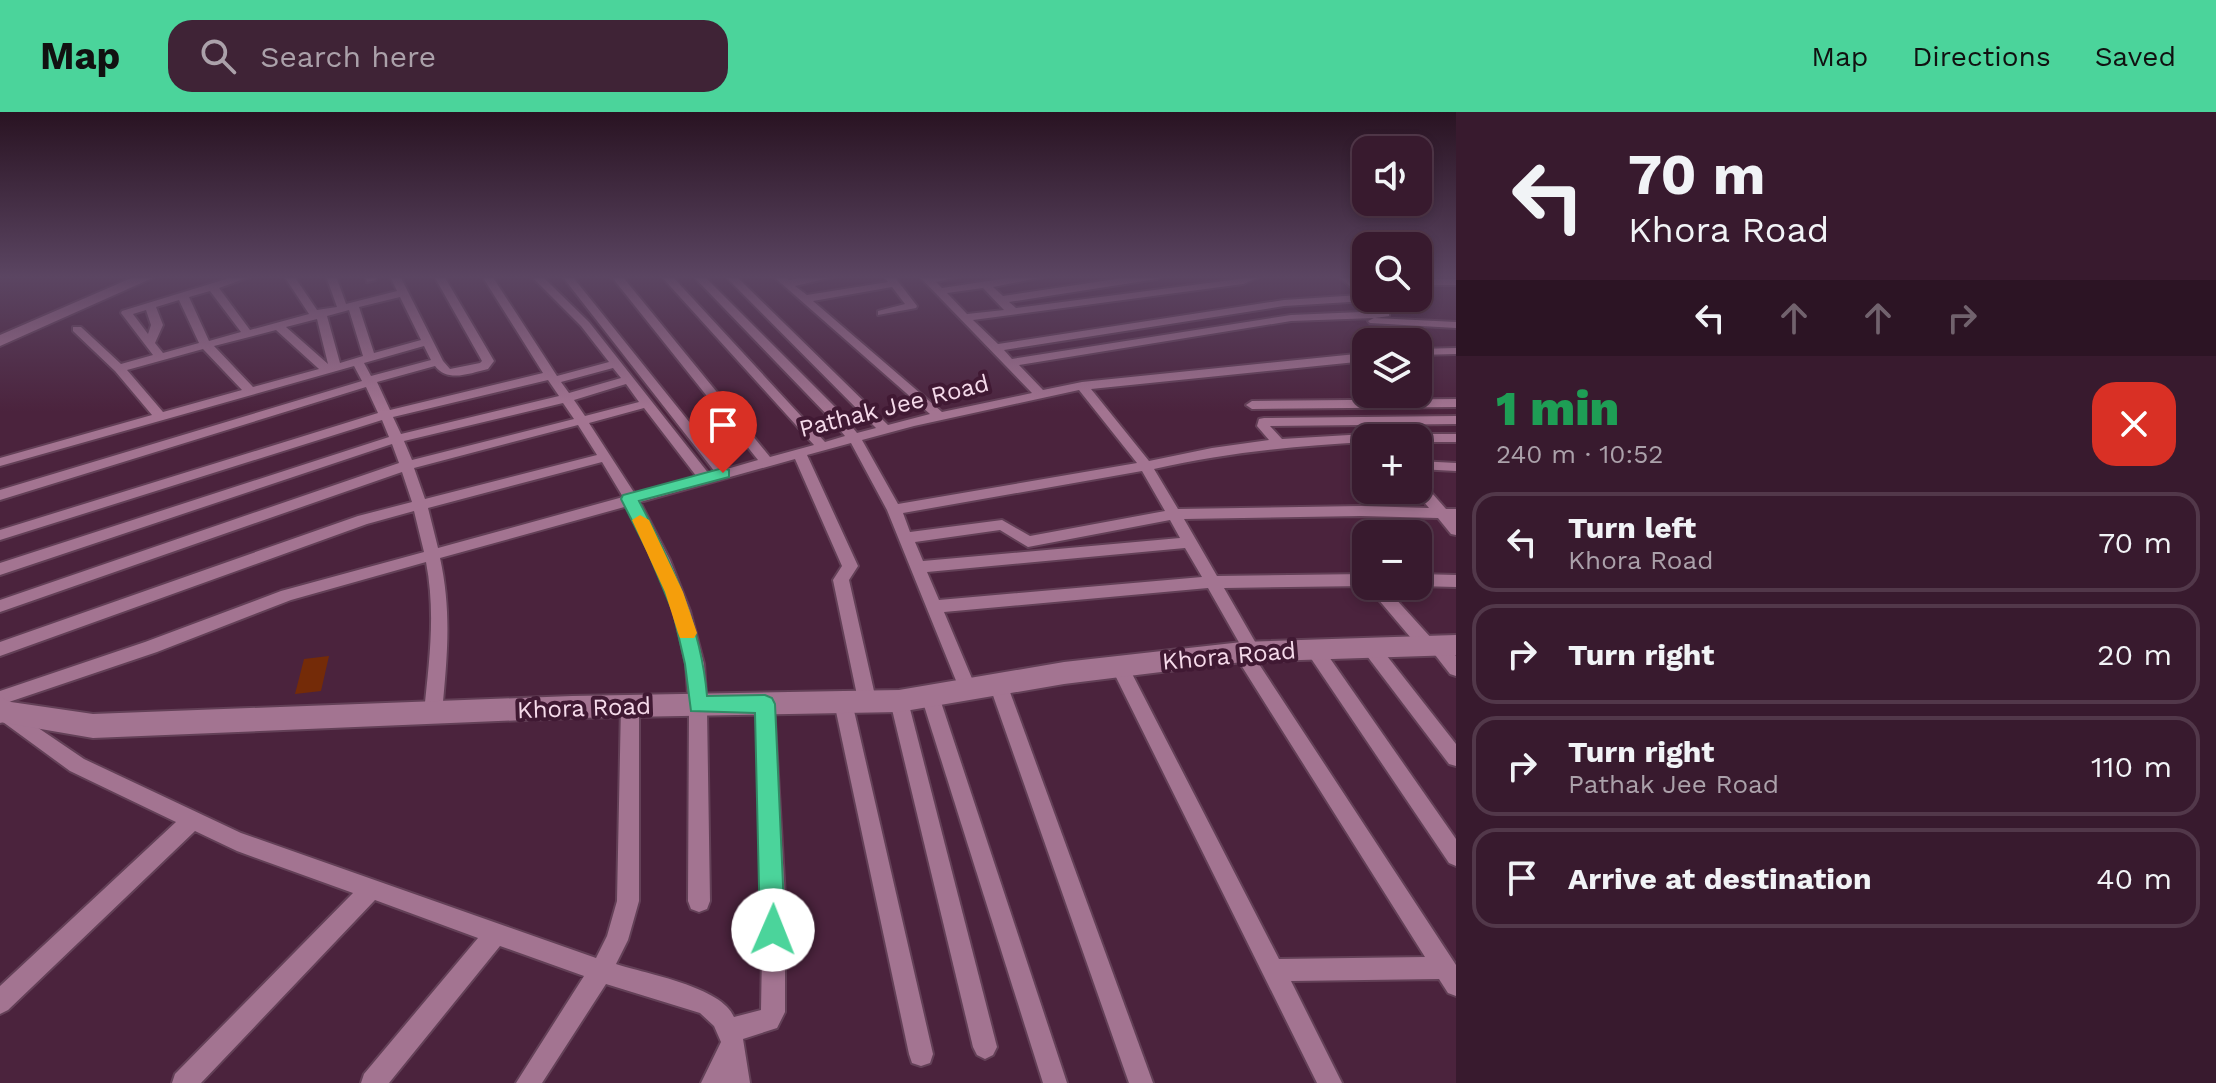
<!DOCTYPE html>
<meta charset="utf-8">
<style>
:root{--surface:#381a2e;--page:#3f2336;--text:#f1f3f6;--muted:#aba1aa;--line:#52384a;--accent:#4bd49b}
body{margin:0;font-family:"Work Sans",sans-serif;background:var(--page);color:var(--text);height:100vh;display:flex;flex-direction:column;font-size:30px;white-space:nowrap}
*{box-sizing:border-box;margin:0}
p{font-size:26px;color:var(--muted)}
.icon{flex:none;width:44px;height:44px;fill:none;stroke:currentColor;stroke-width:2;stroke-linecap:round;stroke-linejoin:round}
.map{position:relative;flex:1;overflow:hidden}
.details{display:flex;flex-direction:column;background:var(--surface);width:760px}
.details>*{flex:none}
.top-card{background:#381a2e;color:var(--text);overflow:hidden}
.buttons{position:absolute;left:1352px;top:24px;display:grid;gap:16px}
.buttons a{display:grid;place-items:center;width:80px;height:80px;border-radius:16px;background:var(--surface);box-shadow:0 4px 12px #0003,0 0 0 2px var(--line);font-size:40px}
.pin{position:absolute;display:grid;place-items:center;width:68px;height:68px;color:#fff;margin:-82px -34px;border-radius:50% 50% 50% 0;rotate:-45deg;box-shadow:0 0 8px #0007}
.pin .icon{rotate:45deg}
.me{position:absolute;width:88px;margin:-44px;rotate:1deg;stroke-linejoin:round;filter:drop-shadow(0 0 6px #0008)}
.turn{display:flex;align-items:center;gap:28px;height:168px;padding:0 40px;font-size:36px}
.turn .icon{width:104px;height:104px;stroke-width:2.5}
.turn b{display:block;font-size:56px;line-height:68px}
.lanes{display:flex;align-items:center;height:76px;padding:0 40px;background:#0003;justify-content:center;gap:40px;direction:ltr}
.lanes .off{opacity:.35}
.round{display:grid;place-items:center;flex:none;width:84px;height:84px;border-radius:24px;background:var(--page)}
.summary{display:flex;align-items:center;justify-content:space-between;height:136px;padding:0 40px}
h1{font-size:48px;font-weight:800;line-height:60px;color:#1e9e55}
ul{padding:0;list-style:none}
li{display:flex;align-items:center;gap:24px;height:100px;margin:0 16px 12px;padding:0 24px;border:4px solid var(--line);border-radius:24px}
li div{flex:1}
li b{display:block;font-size:30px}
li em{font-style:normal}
header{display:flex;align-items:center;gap:48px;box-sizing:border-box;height:112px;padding:0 40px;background:var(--accent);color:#111}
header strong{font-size:38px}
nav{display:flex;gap:44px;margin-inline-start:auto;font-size:28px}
.search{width:560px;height:72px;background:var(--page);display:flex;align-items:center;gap:20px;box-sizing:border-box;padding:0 28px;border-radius:24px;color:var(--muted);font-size:30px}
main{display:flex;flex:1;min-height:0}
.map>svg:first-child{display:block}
</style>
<header>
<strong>Map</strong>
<div class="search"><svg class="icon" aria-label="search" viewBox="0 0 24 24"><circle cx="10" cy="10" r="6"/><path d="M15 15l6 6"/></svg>Search here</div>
<nav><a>Map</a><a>Directions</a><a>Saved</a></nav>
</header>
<main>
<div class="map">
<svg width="1456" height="971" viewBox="0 0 1456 971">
<rect width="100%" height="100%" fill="#4b233d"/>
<!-- building -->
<polygon fill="#742b08" points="329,544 321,579 295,582 304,547"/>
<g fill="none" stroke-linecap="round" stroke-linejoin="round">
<defs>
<g id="street">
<path d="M236,164H252L219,176L250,218L309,202L284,164H294L317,198L337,195L326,164H336L346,192L397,179L390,164H400L443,249L450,257L480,251L482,249L434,164H444L494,249L488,257C470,261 448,271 435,254L377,270L390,298L543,261L482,164H492L557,264L609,250L581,214L531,164H542L589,210L709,362L715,360L562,164H572L727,357L758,348L611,164H622L770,345L814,333L661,164H672L825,330L845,324L830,306L693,164H704L840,300L857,321L876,316L725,164H736L888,313L930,302L773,164H784L789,168L814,164H837L795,174L807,183L888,170L884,164H894L917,194L916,196L878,203V199L905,192L892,175L813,189L942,300L1032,281L919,164H962L936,170L942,176L1022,164H1048L993,175L1003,184L1136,164H1162L1157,167L1009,190L1016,196L1262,164L1243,172L973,208L998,232L1284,188L1360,183L1338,164H1349L1366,178V186H1371L1366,189L1284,194L1004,238L1012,247L1291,203L1385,199L1389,200V204L1375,206L1456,210V216L1370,211L1368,209L1374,206L1291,209L1019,253L1043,278L1082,270L1366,241V249L1091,277L1149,349L1212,336L1269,328L1257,314L1259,307L1264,306L1456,304V312L1270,314L1282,327L1366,322L1373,326H1366V330C1294,334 1225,341 1154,357L1178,397L1361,394L1429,396L1414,378H1418V369L1423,371L1446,397H1456V423L1451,422L1438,406L1361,404L1184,407L1217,464L1366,462V474L1224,476L1261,540L1255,546L1456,853V884L1448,881L1439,867L1291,869L1342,971H1317L1111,555L1114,550L1120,548L1126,550L1279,847L1425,845L1236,545L1234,540L1241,534L1208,476L944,500L976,576L973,581L967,583L961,581L887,398L851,331L807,343L858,454L849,468L876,588L873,593L867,595L861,593L858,588L833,468L842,454L795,347L640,390L670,448L690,499L704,552L707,598L710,789L707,797L699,800L691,797L688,789L689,598L686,552L674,499L655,448L628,394L440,446C452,501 447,546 442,601L439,606L433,609L427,606L424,601C429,550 436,502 426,450L291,488L157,540L3,592L84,647L241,721L596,846L607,824L617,789L621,594L624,589L630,586L636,589L639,594V789L628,828L616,852C647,862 722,875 734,905L761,898L763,786L756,592L759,587L765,584L771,587L774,592L785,786V900L777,916L743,927L750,971H701L721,930L714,914L700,901L606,872L542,971H516L584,864L500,834L389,971H361L364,962L478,826L375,788L201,971H172L175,962L353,781L237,739L195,719L8,898L0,902V874L176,710L70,659L3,610L0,611V579L145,530L281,479L424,440L414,399L367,412L0,544V530L358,404L412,390L402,360L0,500V488L399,351L392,332L0,463V451L389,325L382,308L0,428V418L378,301L366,275L0,388V378L362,269L354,254L0,354V346L152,303L115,259L73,219V215H81L121,252L153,243L121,201L122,199ZM983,176L1004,198L967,202L947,181ZM210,179L241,220L209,229L189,185ZM400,185L421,228L374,241L359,195ZM179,188L199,231L163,241L155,231L163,213L156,195ZM146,198L151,213L148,222L133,202ZM349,198L363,244L340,251L327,204ZM317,207L328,252L286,215ZM276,218L319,257L253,275L214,234ZM424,234L431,248L371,264L364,251ZM203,237L242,278L163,300L127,258ZM613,256L621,266L569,281L561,270ZM548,268L559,284L401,322L393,305ZM626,272L639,290L585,304L574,288ZM1079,278L1137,351L898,392L862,328L914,314ZM563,291L574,307L412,348L404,329ZM644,296L697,365L635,382L589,311ZM578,313L597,343L425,387L414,356ZM602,350L623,385L438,436L428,396ZM1142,359L1165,399L1030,424L1002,408L910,420L903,401ZM1170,408L1180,426L923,449L915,430L1000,418L1028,435ZM1185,436L1202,465L939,488L927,460Z"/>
<polygon points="365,164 375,164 376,168 367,170"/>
<rect x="1418" y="167" width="38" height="6"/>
<polygon points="1456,236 1456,242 1418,243 1418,237"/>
<polygon points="1456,287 1456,295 1252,297 1246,293 1252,289"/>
<polygon points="1418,322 1456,322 1456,330 1418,330 1418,326 1411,326"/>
<polygon points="1418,349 1456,351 1456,359 1418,357"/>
<polygon points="1418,462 1456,463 1456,475 1418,474"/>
<polygon points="1367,474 1384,474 1433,528 1443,528 1456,544 1456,564 1450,562 1432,539 1422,539"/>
<polygon points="1370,528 1376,530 1456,632 1456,654 1449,652 1364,540 1362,535 1364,530"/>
<polygon points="1314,530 1320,532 1456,727 1456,754 1449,751 1308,542 1306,537 1308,532"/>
<polygon points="998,565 1004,567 1007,572 1153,971 1129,971 989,572 992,567"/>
<polygon points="930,577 936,579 939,584 1067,971 1043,971 921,584 924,579"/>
<polygon points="843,582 849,585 852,590 933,942 930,951 921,954 912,951 909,942 834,590 837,585"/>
<polygon points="899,582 905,584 908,589 997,935 993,943 985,947 977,943 973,935 890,589 893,584"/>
</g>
<g id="secondary">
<polygon points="136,164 157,164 0,234 0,223"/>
<polygon points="1456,523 1456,543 1242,550 1064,572 899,600 572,606 93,626 0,610 0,585 11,590 93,602 572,584 899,578 1064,550 1242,530"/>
</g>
</defs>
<!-- street casing -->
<use href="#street" stroke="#634057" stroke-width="4"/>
<!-- secondary casing -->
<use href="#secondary" stroke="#634057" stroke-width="4"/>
<!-- street -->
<use href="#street" fill="#a37491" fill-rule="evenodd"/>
<!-- secondary -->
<use href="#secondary" fill="#a37491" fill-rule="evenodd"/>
</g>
<!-- sky -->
<linearGradient id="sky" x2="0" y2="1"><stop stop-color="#291322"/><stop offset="0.55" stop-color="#5b4562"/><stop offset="1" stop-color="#5b4562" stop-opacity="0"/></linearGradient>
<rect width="1456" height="300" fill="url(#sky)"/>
<!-- route -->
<path fill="#4bd49b" stroke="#318a65" stroke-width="2" d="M723,356L729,358V365L639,389C672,452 701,513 707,584L765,583L772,586L775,592L785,818L781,827L773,830L764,827L760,818L755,601L691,599L685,552L673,500L648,440L621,387L623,383Z"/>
<!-- slow -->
<polygon fill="#f59e0b" points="640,403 649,408 683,480 697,521 694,526 680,526 678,521 665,480 632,408"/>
<g text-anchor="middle" stroke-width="8" stroke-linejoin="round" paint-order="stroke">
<!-- street labels -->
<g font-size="24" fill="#f5daea" stroke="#401933">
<text transform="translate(894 294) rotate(-14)" y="8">Pathak Jee Road</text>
<text transform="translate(1229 544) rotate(-5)" y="8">Khora Road</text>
<text transform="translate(584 596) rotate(-2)" y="8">Khora Road</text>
</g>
</g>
</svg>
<div class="buttons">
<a><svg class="icon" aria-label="sound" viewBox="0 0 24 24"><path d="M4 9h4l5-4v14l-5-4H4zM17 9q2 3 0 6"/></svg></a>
<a><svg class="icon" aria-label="search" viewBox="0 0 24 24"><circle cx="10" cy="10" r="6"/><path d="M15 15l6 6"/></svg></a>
<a><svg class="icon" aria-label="layers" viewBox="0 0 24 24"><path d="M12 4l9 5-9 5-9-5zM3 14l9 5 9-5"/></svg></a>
<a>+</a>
<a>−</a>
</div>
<div class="pin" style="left:723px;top:361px;background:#d93025"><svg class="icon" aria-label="arrive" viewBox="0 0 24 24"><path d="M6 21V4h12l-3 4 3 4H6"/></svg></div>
<svg class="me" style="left:773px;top:818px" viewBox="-20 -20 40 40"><circle r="19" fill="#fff"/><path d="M0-13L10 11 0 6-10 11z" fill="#4bd49b"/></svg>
</div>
<section class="details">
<div class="top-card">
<div class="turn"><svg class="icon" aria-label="left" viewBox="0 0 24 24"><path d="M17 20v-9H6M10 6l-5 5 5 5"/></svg><div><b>70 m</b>Khora Road</div></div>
<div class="lanes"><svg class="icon" aria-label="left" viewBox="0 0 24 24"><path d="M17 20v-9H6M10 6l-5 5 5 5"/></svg><svg class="icon off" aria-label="ahead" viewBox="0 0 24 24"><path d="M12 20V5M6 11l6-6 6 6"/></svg><svg class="icon off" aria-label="ahead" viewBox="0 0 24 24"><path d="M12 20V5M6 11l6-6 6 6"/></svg><svg class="icon off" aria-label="right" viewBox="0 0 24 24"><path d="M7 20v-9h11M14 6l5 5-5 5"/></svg></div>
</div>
<div class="summary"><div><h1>1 min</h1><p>240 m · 10:52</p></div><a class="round" style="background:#d93025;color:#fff"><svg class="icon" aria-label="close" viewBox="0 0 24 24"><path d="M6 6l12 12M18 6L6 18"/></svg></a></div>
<ul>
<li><svg class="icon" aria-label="left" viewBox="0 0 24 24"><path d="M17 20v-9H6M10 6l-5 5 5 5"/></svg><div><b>Turn left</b><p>Khora Road</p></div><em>70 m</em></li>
<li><svg class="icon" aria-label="right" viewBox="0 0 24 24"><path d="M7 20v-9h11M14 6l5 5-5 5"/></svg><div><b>Turn right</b></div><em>20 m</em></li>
<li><svg class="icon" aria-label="right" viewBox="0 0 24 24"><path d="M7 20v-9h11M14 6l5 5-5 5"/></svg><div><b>Turn right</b><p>Pathak Jee Road</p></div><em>110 m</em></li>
<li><svg class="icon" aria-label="arrive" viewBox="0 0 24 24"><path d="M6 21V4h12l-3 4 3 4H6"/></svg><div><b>Arrive at destination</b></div><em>40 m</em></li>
</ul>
</section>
</main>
